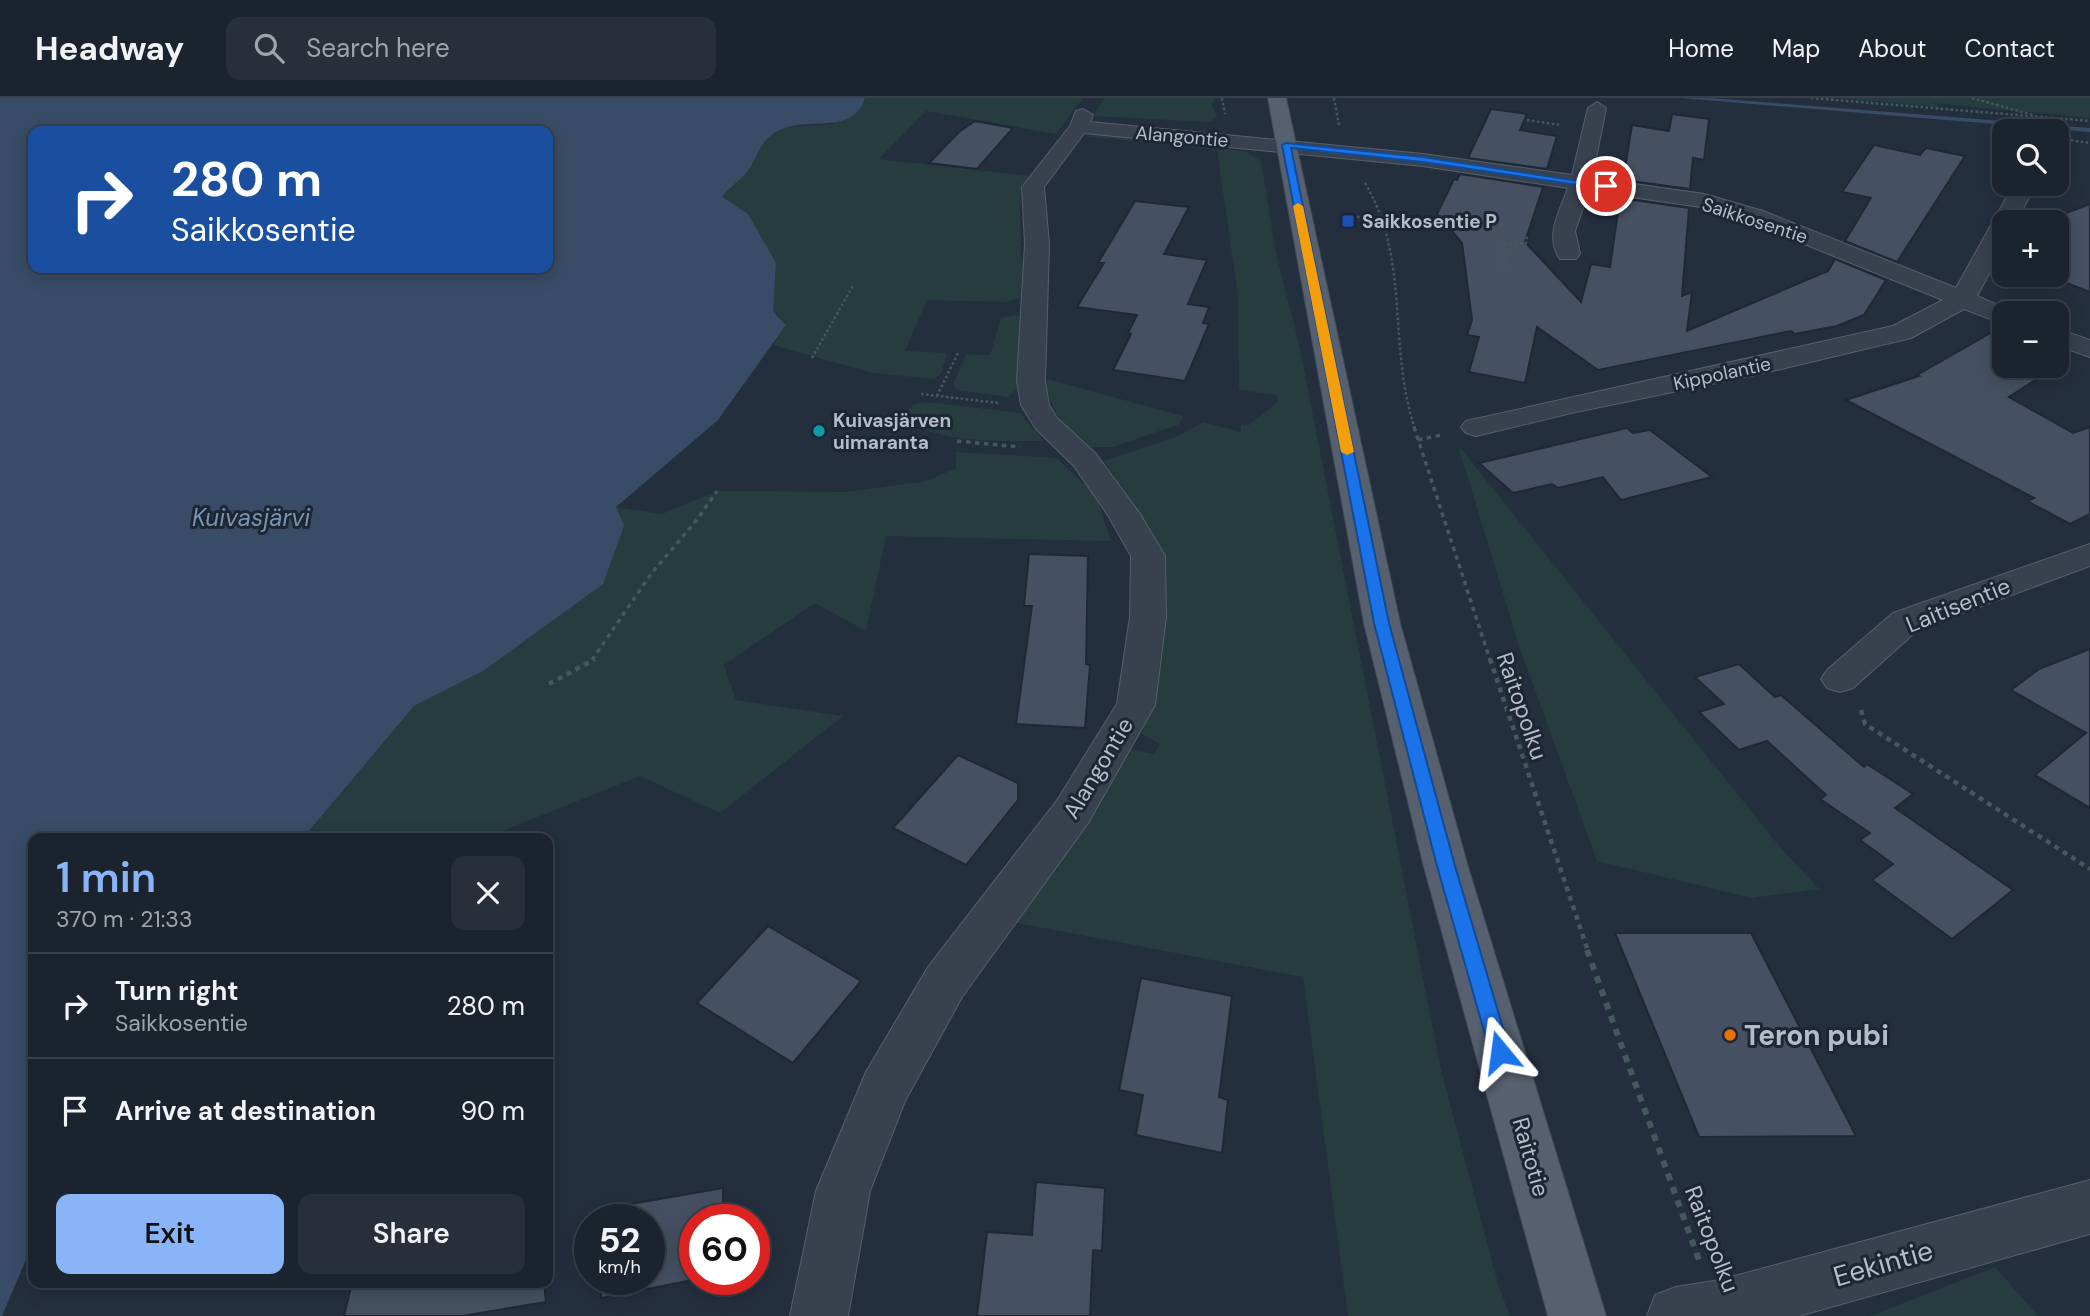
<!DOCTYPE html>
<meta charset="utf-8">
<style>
:root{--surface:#1b232e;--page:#282f3a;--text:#f1f3f6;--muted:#a0a4aa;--line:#39404a;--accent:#8ab4f8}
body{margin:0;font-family:"DM Sans",sans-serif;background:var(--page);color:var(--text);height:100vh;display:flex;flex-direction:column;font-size:26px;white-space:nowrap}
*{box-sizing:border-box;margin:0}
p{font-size:23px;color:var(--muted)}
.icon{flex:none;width:38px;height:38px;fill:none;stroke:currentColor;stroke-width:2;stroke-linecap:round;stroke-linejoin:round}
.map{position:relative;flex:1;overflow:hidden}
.panel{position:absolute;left:28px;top:735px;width:525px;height:455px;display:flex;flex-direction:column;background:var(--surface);border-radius:14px;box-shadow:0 4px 18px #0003,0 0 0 2px var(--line)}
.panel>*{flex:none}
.hud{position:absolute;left:28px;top:28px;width:525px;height:147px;border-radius:14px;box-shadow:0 4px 18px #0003,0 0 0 2px var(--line);background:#1a4fa0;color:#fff;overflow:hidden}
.tools{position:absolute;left:1992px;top:21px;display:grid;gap:14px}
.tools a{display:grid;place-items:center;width:77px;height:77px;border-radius:14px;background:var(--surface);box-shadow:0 4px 18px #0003,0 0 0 2px var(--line);font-size:35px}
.speed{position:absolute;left:574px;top:1106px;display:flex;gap:14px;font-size:35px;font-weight:700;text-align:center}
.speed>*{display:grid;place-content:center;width:91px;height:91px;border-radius:50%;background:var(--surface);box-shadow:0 4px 18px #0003,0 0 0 2px var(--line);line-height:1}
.speed small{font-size:18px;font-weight:400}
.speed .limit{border:10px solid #d22;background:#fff;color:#111}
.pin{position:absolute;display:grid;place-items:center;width:60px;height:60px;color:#fff;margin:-30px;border:4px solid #fff;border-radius:50%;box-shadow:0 2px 7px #0007}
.me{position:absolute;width:77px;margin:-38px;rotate:344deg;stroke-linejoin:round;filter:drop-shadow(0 0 5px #0008)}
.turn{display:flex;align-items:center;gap:24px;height:147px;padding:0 28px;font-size:32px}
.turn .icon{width:91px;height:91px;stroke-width:2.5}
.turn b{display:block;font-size:49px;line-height:60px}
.round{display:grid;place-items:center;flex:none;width:74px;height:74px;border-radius:14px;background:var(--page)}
.summary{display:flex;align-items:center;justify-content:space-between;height:119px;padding:0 28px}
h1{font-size:42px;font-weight:600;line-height:52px;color:var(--accent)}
.button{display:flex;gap:14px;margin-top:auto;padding:14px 28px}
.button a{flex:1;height:80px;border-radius:14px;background:var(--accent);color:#111;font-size:28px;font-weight:600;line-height:80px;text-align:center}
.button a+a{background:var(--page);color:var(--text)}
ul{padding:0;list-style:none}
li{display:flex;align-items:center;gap:21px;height:105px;padding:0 28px;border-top:2px solid var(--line)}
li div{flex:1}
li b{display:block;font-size:26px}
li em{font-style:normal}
header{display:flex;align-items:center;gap:42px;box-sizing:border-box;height:98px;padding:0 35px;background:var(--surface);border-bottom:2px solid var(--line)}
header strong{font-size:33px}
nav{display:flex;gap:38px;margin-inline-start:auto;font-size:24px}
.search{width:490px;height:63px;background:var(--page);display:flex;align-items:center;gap:18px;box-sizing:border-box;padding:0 24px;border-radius:14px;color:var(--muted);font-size:26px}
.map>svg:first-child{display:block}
</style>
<header>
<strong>Headway</strong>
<div class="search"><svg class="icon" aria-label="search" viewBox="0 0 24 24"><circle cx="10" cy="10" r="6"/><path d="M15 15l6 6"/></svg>Search here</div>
<nav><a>Home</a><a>Map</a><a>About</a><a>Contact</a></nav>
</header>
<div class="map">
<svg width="2090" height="1218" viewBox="0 0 2090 1218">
<rect width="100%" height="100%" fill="#242f3e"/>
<!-- green -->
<g fill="#263c3f">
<polygon points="865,0 1083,0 1056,36 926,13 879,61 1030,78 1020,94 1021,162 1027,164 1024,199 1006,204 927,202 905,253 947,255 941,276 934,281 873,275 773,247 786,227 772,214 776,165 721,100 731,86 746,75 763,41 787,29 833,26 865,3"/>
<polygon points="1104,0 1215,0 1212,8 1217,18 1210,24 1093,18"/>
<polygon points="1835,0 2090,0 2090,20 1933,5 1940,9"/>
<polygon points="1106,36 1245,53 1261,63 1276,155 1299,246 1441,972 1499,1189 1510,1218 1348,1218 1303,879 1012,824 1131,652 1154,656 1160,646 1142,636 1158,585 1165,526 1157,459 1149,429 1104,363 1176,339 1203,324 1241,334 1241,326 1249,327 1278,304 1277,297 1239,292 1238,198 1217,52 1085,38"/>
<polygon points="1014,217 1025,219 1017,291 1008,299 958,292 953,287 966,256 990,257 1001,220"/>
<path d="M1047,281L1183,318L1180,326L1113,349H1087C1064,331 1048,311 1047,281Z"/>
<path d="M927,304L1020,315L1043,343C1004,343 935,346 905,320L913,306Z"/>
<polygon points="1458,347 1779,748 1819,791 1752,800 1597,763 1519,548"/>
<polygon points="956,354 1057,360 1096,398 1111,443 886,438 866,533 815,505 724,567 736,602 843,618 720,715 640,678 485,740 303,740 414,608 483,573 615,409 662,416 717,393 845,394 927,383 956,370"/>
<polygon points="1995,1169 2038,1218 1870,1218"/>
</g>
<!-- water -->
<path fill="#394c67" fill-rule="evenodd" d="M0,0H865C854,36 812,20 785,30C760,39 761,53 748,73C741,82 730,88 722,99L748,116L776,165L773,214L786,227L718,322L616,409L624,428L603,486L483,573L414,608L303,740H33V1145L2,1218H0ZM33,33H548V170H33Z"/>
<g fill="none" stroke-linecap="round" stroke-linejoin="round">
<!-- stream -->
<polygon fill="#394c67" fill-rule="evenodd" points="1681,0 1710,0 2090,30 2090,34"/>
</g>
<!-- building -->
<g fill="#455162" stroke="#1f2835" stroke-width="2">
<polygon points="1491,11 1527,16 1520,32 1557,38 1547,71 1468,60"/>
<polygon points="1672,16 1709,21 1704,62 1693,60 1690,91 1623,82 1632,27 1669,33"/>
<polygon points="975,23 1013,30 977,71 929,65 959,34"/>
<polygon points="1874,47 1920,57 1926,50 1965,58 1897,164 1845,143 1871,100 1842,94"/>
<polygon points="1460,76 1543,89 1525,144 1581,204 1591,166 1610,169 1620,100 1689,110 1682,198 1692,194 1687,233 1828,173 1835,161 1886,182 1864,217 1837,228 1795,236 1791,233 1598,272 1537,229 1525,285 1469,274 1479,239 1467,237 1472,222 1462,145 1437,116 1454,81 1457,82"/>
<polygon points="1135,103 1189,109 1164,156 1207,162 1188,206 1209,209 1203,225 1209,226 1185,283 1113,272 1131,236 1128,235 1137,217 1077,209 1104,165 1098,165"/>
<polygon points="2090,106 2090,194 2056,181 2056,119"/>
<polygon points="1994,233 2004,237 2004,268 2056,268 2056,256 2068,261 2009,299 2073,335 2090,329 2090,416 2070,426 2027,403 2034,400 1846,302 1919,278 1917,277"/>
<polygon points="1627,330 1633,335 1650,332 1712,379 1621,402 1603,379 1558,390 1552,386 1513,395 1479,365"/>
<polygon points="1029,456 1088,458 1086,566 1090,567 1085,630 1016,626 1032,508 1024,508"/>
<polygon points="2090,551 2090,710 2035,677 2086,635 2011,592 2039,571"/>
<polygon points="1739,566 1775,599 1781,597 1864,669 1867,666 1913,696 1895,710 2013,792 1952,841 1872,782 1893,766 1860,742 1870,735 1820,701 1826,697 1767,643 1739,652 1699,614 1724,606 1695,579"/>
<polygon points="958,657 1018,685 1018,702 966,767 893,730"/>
<polygon points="768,828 861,883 793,965 697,905"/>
<polygon points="1615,835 1751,835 1856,1038 1699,1039"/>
<polygon points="1141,880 1232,898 1219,999 1228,1002 1222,1055 1136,1037 1143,997 1119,992"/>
<polygon points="1036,1084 1105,1090 1102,1153 1093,1152 1090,1218 977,1218 987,1134 1032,1137"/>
<polygon points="723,1090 723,1122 695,1122 695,1181 698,1181 601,1200 602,1181 649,1181 649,1122 607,1122 608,1110"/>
<polygon points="352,1185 544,1185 546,1204 462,1218 344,1218"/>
</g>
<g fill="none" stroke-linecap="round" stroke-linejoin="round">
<defs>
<g id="minor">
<path d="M1597,4L1606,10L1592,80L1704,96L1763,113L1956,190L2014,86H2036L2016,124H2004V148L1977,198L2015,215H2004V226L1964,211L1911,240L1760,276L1571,315L1476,338L1466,335L1461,329L1466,323L1893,228L1943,202L1747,123L1701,109L1589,93L1575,133L1580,156L1576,161H1560C1544,139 1560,112 1568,90L1423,68L1084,35L1044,89L1049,146L1045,283L1049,307L1057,320L1096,356L1140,416L1165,458L1166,519L1155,607L1088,725L962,899L905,1003L870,1093L848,1218H790L816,1093L866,974L928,869L1058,701L1117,606L1130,519L1131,458L1108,417L1074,368L1036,331L1021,307L1017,283L1025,146L1022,89L1070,28L1076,13L1083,11L1093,17L1090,24L1423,56L1572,77L1588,10Z"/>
<polygon points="2056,230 2090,242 2090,259 2056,247"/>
<polygon points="2090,446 2090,468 1919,531 1853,590 1840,594 1827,590 1821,581 1827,572 1893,515"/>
<polygon points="2090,1082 2090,1136 1799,1218 1647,1218 1655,1197 1676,1189 1720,1182"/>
</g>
<polygon id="major" points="1268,0 1286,0 1400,525 1468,769 1606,1218 1548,1218 1424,769 1364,525"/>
</defs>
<!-- minor casing -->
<use href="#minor" stroke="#565f6c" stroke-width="2"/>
<!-- major casing -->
<use href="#major" stroke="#414a57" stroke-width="2"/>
<!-- path-far3 -->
<g stroke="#44595c" stroke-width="2.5" stroke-dasharray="2.5 2.5" stroke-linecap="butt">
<polyline points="1222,0 1225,16"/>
<polyline points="1334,0 1339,27"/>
<polyline points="1811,0 2090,23"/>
<polyline points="1972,0 2033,17"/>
<polyline points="2044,20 2047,33"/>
<polyline points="1527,22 1561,27"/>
<polyline points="2056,40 2090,45"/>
<path d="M1365,85C1411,162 1387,248 1415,331"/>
<polyline points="1347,119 1383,119"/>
<polyline points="1504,170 1504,146 1526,145 1527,137"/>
<polyline points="812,260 854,186"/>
<polyline points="921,296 999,305"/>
<polyline points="937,298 958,255"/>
</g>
<!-- path-far2 -->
<g stroke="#44595c" stroke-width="3.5" stroke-dasharray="4.5 4.5" stroke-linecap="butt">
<polyline points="1414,329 1490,562"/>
<polyline points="1418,342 1441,337"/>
<polyline points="957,343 1020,349"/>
<polyline points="592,562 651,476 696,423 717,393"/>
</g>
<!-- path-far1 -->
<g stroke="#44595c" stroke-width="4.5" stroke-dasharray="5 5" stroke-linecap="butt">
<polyline points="1490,561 1588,853"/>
<polyline points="549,586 595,561"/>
<polyline points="1861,612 1865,626 2090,771"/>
</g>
<!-- path -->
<polyline stroke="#44595c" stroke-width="6" stroke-dasharray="7 7" stroke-linecap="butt" points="1587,852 1699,1162"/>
<!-- minor -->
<use href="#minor" fill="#38414e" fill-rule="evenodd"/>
<!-- major -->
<use href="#major" fill="#56606e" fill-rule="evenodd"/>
</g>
<!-- route -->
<polygon fill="#1a73e8" stroke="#114b97" stroke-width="2" points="1286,45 1423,59 1610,88 1606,91 1423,64 1291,50 1389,525 1455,768 1510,954 1507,960 1500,963 1493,960 1490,954 1437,768 1374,525 1282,47"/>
<!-- slow -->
<polygon fill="#f59e0b" points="1298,105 1303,108 1354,354 1347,357 1341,354 1293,108"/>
<!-- markers -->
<rect fill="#1a4fb4" stroke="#1d2633" stroke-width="2.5" x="1341" y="116" width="14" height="14" rx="3.5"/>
<circle fill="#0f9aa8" stroke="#1d2633" stroke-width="2.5" cx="819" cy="333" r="7"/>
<circle fill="#e8710a" stroke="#1d2633" stroke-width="2.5" cx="1730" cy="937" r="7"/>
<g text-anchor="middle" stroke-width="6" stroke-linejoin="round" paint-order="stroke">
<!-- far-street labels -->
<g font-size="19" fill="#b4bcc9" stroke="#1d2633">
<text transform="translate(1182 38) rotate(5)" y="7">Alangontie</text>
<text transform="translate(1755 122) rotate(18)" y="7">Saikkosentie</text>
<text transform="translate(1722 275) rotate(-12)" y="7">Kippolantie</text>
</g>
<!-- far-poi labels -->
<g font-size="19" font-weight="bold" fill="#b4bcc9" stroke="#1d2633" text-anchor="start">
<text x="1362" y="130">Saikkosentie P</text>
<text x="833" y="329">Kuivasjärven<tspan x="833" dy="22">uimaranta</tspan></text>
</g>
<!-- street labels -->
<g font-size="23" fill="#b4bcc9" stroke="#1d2633">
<text transform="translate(1958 507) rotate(-22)" y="8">Laitisentie</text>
<text transform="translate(1522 608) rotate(71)" y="8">Raitopolku</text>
<text transform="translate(1098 670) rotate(-59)" y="8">Alangontie</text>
<text transform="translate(1531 1059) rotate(74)" y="8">Raitotie</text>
<text transform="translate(1712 1141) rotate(69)" y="8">Raitopolku</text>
</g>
<!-- water labels -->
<g font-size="24" font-style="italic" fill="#7c92b1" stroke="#1d2633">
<text x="251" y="428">Kuivasjärvi</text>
</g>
<!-- near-poi labels -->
<g font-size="28" font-weight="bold" fill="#b4bcc9" stroke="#1d2633" text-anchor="start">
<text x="1744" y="947">Teron pubi</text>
</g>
<!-- near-street labels -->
<g font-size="28" fill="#b4bcc9" stroke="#1d2633">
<text transform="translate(1883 1165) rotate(-16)" y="10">Eekintie</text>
</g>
</g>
</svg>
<div class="tools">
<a><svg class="icon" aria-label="search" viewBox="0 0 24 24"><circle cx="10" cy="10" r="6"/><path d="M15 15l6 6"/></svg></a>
<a>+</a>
<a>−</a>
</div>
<div class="speed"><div>52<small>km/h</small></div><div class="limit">60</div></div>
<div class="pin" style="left:1606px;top:88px;background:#d93025"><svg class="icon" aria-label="arrive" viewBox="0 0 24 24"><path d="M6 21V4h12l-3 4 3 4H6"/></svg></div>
<svg class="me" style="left:1500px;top:954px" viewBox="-20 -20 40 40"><path d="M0-17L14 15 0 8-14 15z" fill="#1a73e8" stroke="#fff" stroke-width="4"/></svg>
<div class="hud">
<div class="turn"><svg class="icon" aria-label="right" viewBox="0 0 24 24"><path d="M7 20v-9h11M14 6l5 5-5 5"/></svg><div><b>280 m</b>Saikkosentie</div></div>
</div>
<section class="panel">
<div class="summary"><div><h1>1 min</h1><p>370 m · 21:33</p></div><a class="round"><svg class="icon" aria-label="close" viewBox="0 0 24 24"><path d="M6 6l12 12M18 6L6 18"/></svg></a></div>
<ul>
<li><svg class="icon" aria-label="right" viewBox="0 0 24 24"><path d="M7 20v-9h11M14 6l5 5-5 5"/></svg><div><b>Turn right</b><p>Saikkosentie</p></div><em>280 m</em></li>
<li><svg class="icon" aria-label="arrive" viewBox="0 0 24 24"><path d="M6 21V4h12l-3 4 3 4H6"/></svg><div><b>Arrive at destination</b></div><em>90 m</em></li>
</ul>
<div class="button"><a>Exit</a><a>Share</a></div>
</section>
</div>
